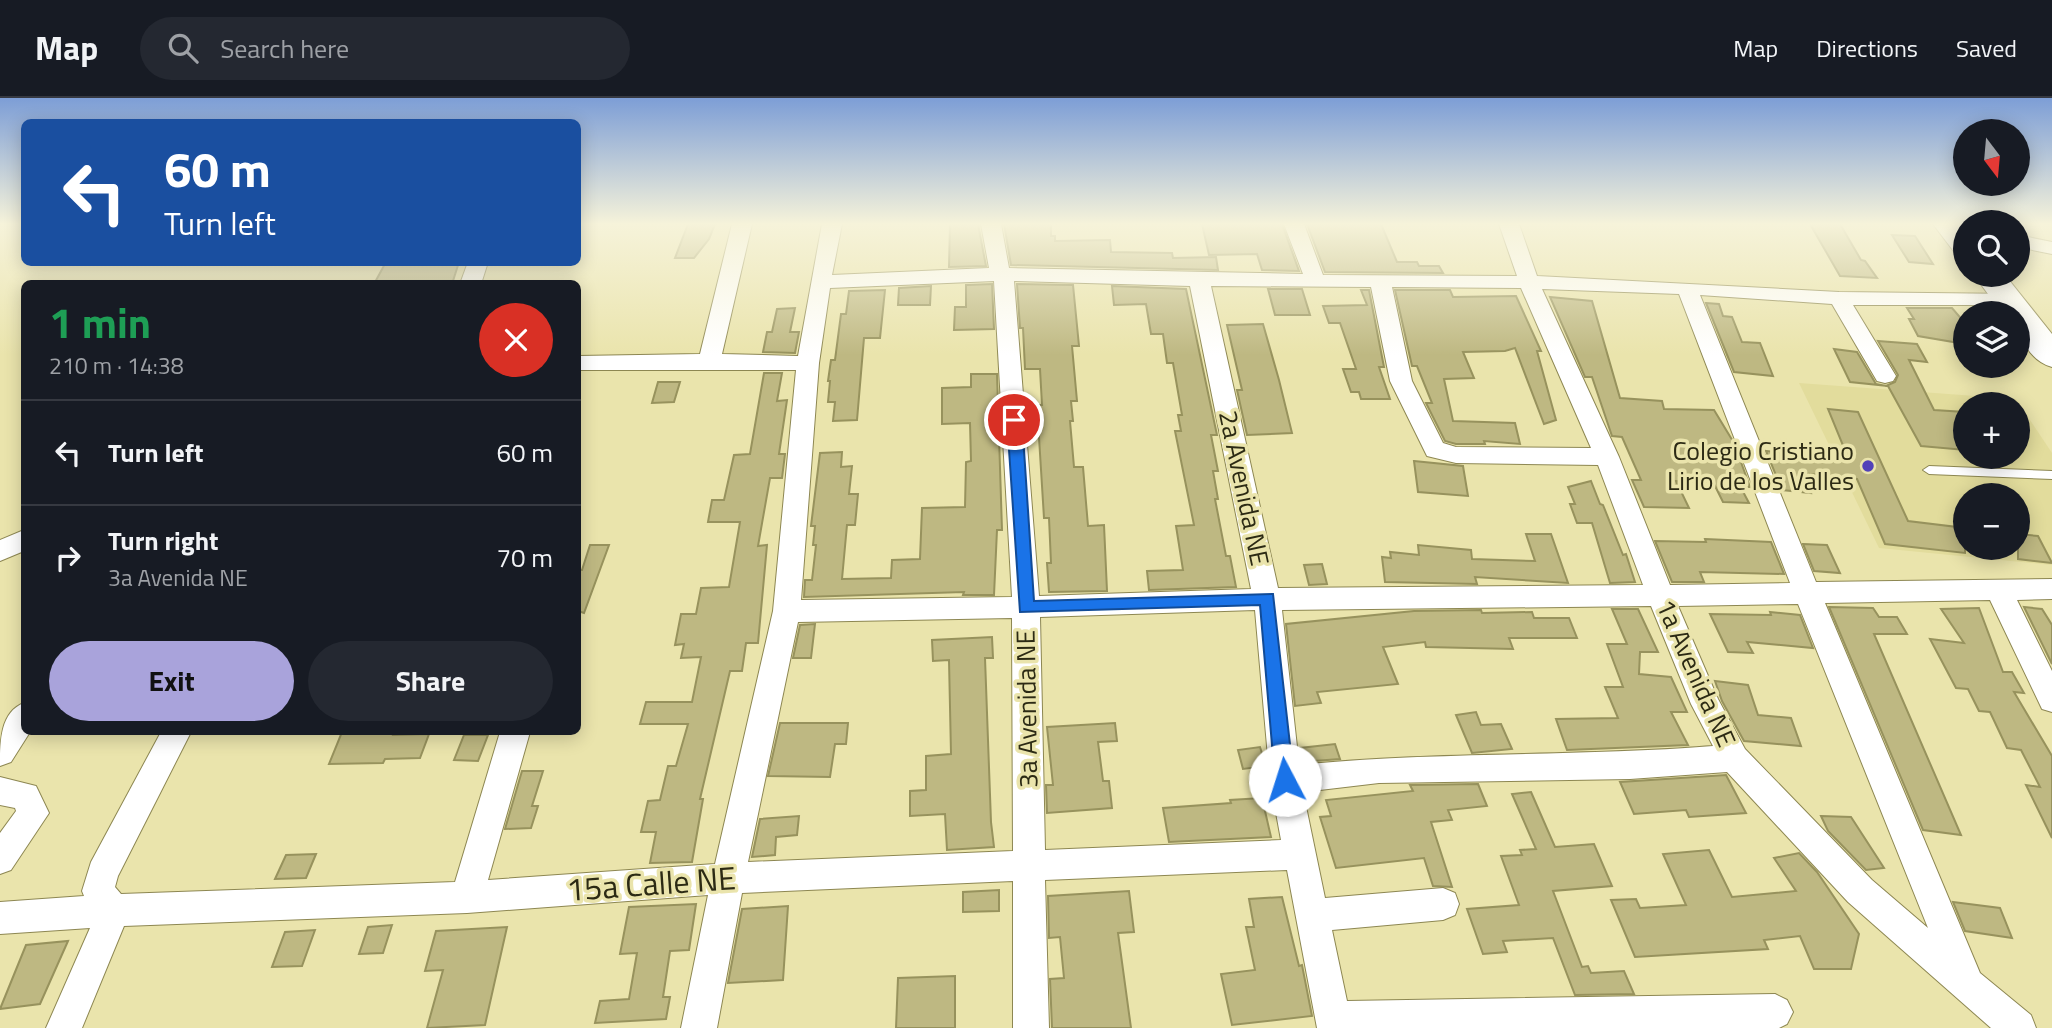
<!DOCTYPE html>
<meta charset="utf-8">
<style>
:root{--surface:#171b24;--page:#242831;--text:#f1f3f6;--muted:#9ea1a6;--line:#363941;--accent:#a9a3db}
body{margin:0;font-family:"Titillium Web",sans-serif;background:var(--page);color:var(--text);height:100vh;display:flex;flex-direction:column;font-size:26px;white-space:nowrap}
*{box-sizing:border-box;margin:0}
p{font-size:23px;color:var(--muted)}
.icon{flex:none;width:38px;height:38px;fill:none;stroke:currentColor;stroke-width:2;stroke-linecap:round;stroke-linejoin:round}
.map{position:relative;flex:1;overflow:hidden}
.panel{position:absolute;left:21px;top:182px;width:560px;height:455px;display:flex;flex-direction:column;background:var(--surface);border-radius:10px;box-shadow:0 4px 18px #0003}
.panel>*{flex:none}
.guide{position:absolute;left:21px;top:21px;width:560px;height:147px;border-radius:10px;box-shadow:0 4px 18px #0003;background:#1a4fa0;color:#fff;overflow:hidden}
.needle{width:46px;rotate:164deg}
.fabs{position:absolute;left:1953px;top:21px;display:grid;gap:14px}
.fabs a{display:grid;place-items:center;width:77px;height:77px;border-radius:50%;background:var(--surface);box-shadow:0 4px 18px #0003;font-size:35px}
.pin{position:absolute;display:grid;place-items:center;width:60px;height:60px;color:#fff;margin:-30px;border:4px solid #fff;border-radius:50%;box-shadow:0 2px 7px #0007}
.me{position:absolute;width:77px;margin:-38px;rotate:355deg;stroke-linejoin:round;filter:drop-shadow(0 0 5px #0008)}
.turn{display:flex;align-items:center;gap:24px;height:147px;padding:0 28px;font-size:32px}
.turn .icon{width:91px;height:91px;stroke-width:2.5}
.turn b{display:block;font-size:49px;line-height:60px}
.round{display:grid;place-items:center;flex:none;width:74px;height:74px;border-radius:37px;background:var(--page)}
.overview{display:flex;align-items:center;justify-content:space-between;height:119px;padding:0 28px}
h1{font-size:42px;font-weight:700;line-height:52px;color:#1e9e55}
.button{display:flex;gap:14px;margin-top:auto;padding:14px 28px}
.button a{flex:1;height:80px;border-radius:42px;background:var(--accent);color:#111;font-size:28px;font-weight:700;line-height:80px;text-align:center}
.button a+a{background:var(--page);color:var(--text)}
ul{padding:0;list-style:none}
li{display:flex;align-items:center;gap:21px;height:105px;padding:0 28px;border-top:2px solid var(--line)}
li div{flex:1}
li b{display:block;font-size:26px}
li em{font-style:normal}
header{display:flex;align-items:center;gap:42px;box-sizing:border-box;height:98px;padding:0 35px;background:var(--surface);border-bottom:2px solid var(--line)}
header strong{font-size:33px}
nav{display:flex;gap:38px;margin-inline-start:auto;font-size:24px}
.search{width:490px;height:63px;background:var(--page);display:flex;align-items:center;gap:18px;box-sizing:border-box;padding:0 24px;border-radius:38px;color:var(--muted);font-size:26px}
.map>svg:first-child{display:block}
</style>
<header>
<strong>Map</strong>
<div class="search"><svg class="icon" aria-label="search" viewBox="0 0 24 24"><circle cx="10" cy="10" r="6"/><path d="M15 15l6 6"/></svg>Search here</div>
<nav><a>Map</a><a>Directions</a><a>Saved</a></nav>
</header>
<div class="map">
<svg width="2052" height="930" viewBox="0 0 2052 930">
<rect width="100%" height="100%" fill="#eae4ac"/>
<!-- built -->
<path fill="#e2dc9c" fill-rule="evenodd" d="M1799,285L2016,301L2052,355V467L1879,450ZM1965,306H2018V359H1965ZM1965,397H2018V450H1965Z"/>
<!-- building -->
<g fill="#beb882" stroke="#97925d" stroke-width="2">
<polygon points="688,126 715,126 709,141 694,160 675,160"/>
<polygon points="950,126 978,126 986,168 949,169"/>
<polygon points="1004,126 1051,126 1051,138 1055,138 1055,143 1110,142 1111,154 1172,155 1173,160 1216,159 1218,172 1011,167"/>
<polygon points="1202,126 1282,126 1299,173 1262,172 1257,156 1209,157"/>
<polygon points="1307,126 1381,126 1397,164 1417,164 1419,168 1439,168 1443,175 1325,174"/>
<polygon points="1810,126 1840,126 1861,162 1865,163 1877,180 1840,178"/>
<polygon points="1892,137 1915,138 1933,166 1909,164"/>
<polygon points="386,164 459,164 452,186 374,186"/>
<polygon points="992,186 994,231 954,232 955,209 966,209 966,187"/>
<polygon points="1017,186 1073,187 1079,248 1072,248 1077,303 1071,303 1073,323 1070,323 1074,369 1083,369 1088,428 1104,427 1107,493 1049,494 1047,465 1051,465 1049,420 1044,420 1037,307 1042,307 1040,271 1025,271 1023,230 1020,230"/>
<polygon points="931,188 930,207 898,207 899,190"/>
<polygon points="1112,188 1186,191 1217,337 1211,337 1218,373 1213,373 1218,401 1215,401 1226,458 1230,458 1236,489 1149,492 1147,473 1183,472 1176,428 1194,427 1175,333 1181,333 1178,317 1182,317 1173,265 1167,265 1163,236 1151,236 1146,206 1114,207"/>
<polygon points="1268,191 1302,191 1310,217 1275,217"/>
<polygon points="885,192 880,240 864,240 857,322 833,323 835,304 828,304 830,283 828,283 831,262 835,262 841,216 846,216 849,193"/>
<polygon points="1361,192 1369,192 1384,269 1379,269 1390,301 1361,301 1359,294 1351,294 1343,271 1356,271 1340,225 1329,225 1323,208 1367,207"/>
<polygon points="1395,192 1450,192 1453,199 1516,198 1541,253 1537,253 1556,322 1544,326 1515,250 1505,253 1463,254 1474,280 1444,281 1453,323 1515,325 1520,346 1484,343 1485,346 1456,346 1445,343 1426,305 1432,305 1417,268 1412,268"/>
<polygon points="1550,199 1592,203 1620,300 1662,303 1664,311 1714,312 1734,345 1750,389 1740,388 1749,405 1723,404 1713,384 1676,383 1689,410 1644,409 1632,382 1641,382 1622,339 1612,338 1592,279 1585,279"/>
<polygon points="1706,205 1719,206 1723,218 1732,219 1742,244 1760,245 1773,278 1734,274"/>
<polygon points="795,210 790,234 799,234 795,255 763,254 767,234 772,234 777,211"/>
<polygon points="1907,210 1952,210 1965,225 1965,246 1918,238 1909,221 1914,221"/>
<polygon points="1263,226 1279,282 1292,335 1247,337 1237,292 1242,292 1227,227"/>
<polygon points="1878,243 1917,246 1927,264 1909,262 1934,312 1965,314 1965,352 1921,348 1888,288 1850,284 1834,251 1857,254 1876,286 1886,288 1895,284 1898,277"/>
<polygon points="764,275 782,275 777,303 787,302 779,356 785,356 782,380 770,380 758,448 767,447 758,545 746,545 742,573 730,573 700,701 703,701 692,764 650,765 656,734 641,734 648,703 660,702 668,668 676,668 688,626 640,626 646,604 692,604 701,559 681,560 684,546 675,547 681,516 696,516 701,490 729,489 740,424 708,424 712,402 724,402 734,357 750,356"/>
<polygon points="971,276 997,276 1002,432 997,432 994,497 963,497 964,494 804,499 805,482 812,482 816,447 813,447 815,428 811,428 820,355 842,354 841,369 852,368 849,396 858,396 855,427 847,427 842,481 891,480 892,462 920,461 922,410 965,409 966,364 971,363 970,325 942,326 942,290 971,289"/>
<polygon points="658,284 680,284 674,304 652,305"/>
<polygon points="1828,311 1858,314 1908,423 1965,430 1965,455 1885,446 1857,381 1810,376 1815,387 1808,386 1811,395 1782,392 1766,353 1849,362"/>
<polygon points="1414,363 1463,368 1468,398 1418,394"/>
<polygon points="1591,383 1600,406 1603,407 1623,457 1626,456 1635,484 1610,485 1592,425 1577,425 1570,406 1575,406 1568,389"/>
<polygon points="1526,436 1551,436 1568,485 1475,479 1477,486 1385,484 1382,459 1391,460 1390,454 1419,457 1418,447 1471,452 1472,461 1535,463"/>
<polygon points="2018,436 2038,438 2052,465 2018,461"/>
<polygon points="1705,441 1771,444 1784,476 1700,474 1704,484 1672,484 1655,443 1706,444"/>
<polygon points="1803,446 1827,447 1840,475 1814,473"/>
<polygon points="590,447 609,447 584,515 578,513 578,472 582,472"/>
<polygon points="1322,466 1327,486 1309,487 1304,467"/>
<polygon points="1829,509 1873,510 1879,519 1897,519 1907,536 1874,536 1961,737 1923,732"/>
<polygon points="2024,509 2042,511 2052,527 2052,566"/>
<polygon points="1979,510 2003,574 2012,574 2024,595 2014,594 2052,658 2052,740 2026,687 2040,689 2021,652 2007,650 1990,614 1979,613 1968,591 1956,590 1930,541 1964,545 1941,511"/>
<polygon points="1612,511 1638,511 1658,554 1640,554 1639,576 1671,579 1687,614 1671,614 1688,647 1567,652 1556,621 1618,620 1605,589 1623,589 1607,546 1627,546"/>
<polygon points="1481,512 1482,515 1532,514 1534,520 1569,520 1577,540 1509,540 1513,551 1426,549 1425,544 1383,549 1398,586 1317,594 1321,605 1295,608 1286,526 1414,513"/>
<polygon points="1770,514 1800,517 1813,550 1747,544 1753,555 1728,554 1710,516 1771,517"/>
<polygon points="815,526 811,560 793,560 800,527"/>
<polygon points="992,539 993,560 985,560 991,724 994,749 947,752 945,716 910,718 910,693 926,692 926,658 951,656 949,562 933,563 932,542"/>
<polygon points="1715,583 1748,587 1758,617 1791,620 1801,648 1744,643 1722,603"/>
<polygon points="1476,614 1481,627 1501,626 1512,651 1472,655 1456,617"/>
<polygon points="780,625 848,625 846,646 835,646 830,679 768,678"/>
<polygon points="1115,625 1117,643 1098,644 1103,683 1109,683 1112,710 1047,715 1046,687 1053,687 1047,629"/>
<polygon points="342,634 394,634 393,637 429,636 420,660 385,661 383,665 329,666"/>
<polygon points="464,637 488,637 478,663 454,662"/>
<polygon points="1335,646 1340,661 1301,664 1300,650"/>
<polygon points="1260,649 1266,668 1243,671 1238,652"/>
<polygon points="522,673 543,673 532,708 538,708 531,730 505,731"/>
<polygon points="1726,677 1746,715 1689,719 1686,712 1634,716 1620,684"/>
<polygon points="1478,686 1487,708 1448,712 1452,722 1431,724 1452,789 1433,788 1424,760 1336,770 1320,719 1331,718 1326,702 1413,693 1410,687"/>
<polygon points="1531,694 1555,749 1594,746 1612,788 1553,793 1582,869 1588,868 1591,875 1624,873 1634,896 1575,897 1553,840 1503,843 1507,854 1483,856 1467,811 1519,807 1501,758 1522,757 1520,752 1536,751 1512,696"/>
<polygon points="1262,700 1271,739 1169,744 1163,710 1231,705 1230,702"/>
<polygon points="799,718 797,737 776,739 775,757 752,759 760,721"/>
<polygon points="1821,718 1851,719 1884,770 1866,772 1828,733"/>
<polygon points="1709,752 1732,799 1796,793 1774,760 1799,755 1817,774 1859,836 1851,871 1814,871 1800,838 1764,842 1768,851 1635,859 1611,802 1636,801 1640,810 1686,807 1663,756"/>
<polygon points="316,756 306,780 275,781 286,757"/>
<polygon points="999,792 999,813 963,814 963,794"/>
<polygon points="1129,793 1134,834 1118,835 1131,930 1052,930 1050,881 1064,880 1060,839 1049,840 1048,798"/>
<polygon points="1282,799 1299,868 1302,867 1312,918 1232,927 1221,876 1255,872 1246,829 1254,829 1249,801"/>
<polygon points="1953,804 2000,810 2012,840 1965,833"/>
<polygon points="696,806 689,852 670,853 663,899 670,899 666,921 595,925 600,903 629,901 637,855 620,856 629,809"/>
<polygon points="788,808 783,882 728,885 742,811"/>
<polygon points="392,827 383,855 359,856 368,829"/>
<polygon points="507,829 485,927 427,930 443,872 425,873 436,833"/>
<polygon points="315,832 302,868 272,869 285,834"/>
<polygon points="68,843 40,906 0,911 26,847"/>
<polygon points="955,878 955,930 896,930 898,880"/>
</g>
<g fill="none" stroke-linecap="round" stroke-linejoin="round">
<defs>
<polygon id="lane" points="1929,368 2052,373 2052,381 1929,376 1923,372"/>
<g id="street">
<path d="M732,126H752L722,256L798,258L822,126H842L832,177L989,170L981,126H1001L1009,170L1303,176L1284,126H1304L1323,177L1517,178L1499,126H1519L1537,178L1839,194L2017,196L2021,201L2017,206L2010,207H1853L1896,278L1893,283L1885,285L1877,283L1832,206L1700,197L1816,484L2052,481V501L2017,502L2052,573V614L2042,611L1990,502L1825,505L1980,875L2031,917L2036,930H1991L1848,804L1727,674L1630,681L1379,685L1303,694L1325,800L1443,790L1455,795L1459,806L1455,817L1443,822L1332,832L1347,903L1775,896L1787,902L1793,914L1787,926L1779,930H1317L1287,772L1045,782L1049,930H1013V783L742,795L717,930H681L708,797L467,815L124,828L82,930H46L90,830L0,836V804L84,798L82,793L91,764L161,634H191L118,778L115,789L121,796L455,784L500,634H530L488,782L715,766L773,513L796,272H578V258L700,256ZM994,183L1012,499L801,502L819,265L830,190ZM1014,183L1190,188L1251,491L1039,498ZM1211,188L1371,189L1390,283L1427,358L1456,365L1598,367L1643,487L1278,490ZM1392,189L1521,190L1591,350L1456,349L1443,345L1412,283ZM1542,191L1679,196L1790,485L1670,487L1619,359ZM1798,506L1928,830L1872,782L1745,651L1718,601L1678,508ZM1651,508L1691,606L1713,648C1575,659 1436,653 1299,667L1282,512ZM1255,512L1270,682L1281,742L1045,752L1040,519ZM1012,520L1013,753L748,764L798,524Z"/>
<polygon points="2018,137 2052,144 2052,156 2018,149"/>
<polygon points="468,164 488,164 481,186 460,186"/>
<polygon points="24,432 24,453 0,463 0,442"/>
<path d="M24,605V634H30L11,664L0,668C0,644 0,614 24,605Z"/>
<polygon points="0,679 36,688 49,715 11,772 0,776 0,735 16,713 15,710 0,707"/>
</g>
<g id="primary">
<polygon points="1933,126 1962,126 1965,130 1965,158 1955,155"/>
<path d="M1974,177H2005L2052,236V269C2028,262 2018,238 2018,215H2002Z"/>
</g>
</defs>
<!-- lane casing -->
<use href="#lane" stroke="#8d8752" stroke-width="2"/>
<!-- street casing -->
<use href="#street" stroke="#8d8752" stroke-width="2"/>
<!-- primary casing -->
<use href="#primary" stroke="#8d8752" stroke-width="2"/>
<!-- lane -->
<use href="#lane" fill="#fff" fill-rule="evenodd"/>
<!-- street -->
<use href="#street" fill="#fff" fill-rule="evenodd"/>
<!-- primary -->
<use href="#primary" fill="#fff" fill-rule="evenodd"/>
</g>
<!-- sky -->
<linearGradient id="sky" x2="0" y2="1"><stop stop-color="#7d9ed6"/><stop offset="0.49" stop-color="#f6f3da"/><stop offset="1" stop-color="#f6f3da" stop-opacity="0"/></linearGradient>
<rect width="2052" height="257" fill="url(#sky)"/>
<!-- route -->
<polygon fill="#1a73e8" stroke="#114b97" stroke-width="2" points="1014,317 1022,322 1034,503 1273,496 1294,682 1291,688 1285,691 1278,688 1275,682 1260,507 1020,514 1007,322"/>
<!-- markers -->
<circle fill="#5242b9" stroke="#eae4ac" stroke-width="2.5" cx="1868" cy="368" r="7"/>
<g text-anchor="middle" stroke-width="7" stroke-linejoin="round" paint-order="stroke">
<!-- poi labels -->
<g font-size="26" fill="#2c2a14" stroke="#eae4ac" text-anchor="end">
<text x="1854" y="362">Colegio Cristiano<tspan x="1854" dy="30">Lirio de los Valles</tspan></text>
</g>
<!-- street labels -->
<g font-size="26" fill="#2c2a14" stroke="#eae4ac">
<text transform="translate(1244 390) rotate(78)" y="9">2a Avenida NE</text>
<text transform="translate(1696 575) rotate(66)" y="9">1a Avenida NE</text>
<text transform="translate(1027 611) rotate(-91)" y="9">3a Avenida NE</text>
</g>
<!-- near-street labels -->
<g font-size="32" fill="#2c2a14" stroke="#eae4ac">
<text transform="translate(651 786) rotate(-4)" y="11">15a Calle NE</text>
</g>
</g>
</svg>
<div class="fabs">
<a><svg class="needle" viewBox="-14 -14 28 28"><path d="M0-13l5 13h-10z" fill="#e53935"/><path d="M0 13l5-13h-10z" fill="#9ea1a6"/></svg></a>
<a><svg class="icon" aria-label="search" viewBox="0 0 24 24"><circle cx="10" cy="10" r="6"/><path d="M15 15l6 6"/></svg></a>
<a><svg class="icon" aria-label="layers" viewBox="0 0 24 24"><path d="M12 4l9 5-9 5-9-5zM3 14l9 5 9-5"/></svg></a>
<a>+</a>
<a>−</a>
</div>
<div class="pin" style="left:1014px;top:322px;background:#d93025"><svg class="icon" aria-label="arrive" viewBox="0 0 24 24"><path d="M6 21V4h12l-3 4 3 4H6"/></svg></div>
<svg class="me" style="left:1285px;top:682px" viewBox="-20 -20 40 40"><circle r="19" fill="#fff"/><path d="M0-13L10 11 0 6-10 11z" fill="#1a73e8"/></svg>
<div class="guide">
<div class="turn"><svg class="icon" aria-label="left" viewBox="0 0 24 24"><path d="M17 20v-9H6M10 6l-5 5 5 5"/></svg><div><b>60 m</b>Turn left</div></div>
</div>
<section class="panel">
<div class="overview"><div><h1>1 min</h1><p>210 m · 14:38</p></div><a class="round" style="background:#d93025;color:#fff"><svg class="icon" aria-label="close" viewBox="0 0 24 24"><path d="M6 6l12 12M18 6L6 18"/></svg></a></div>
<ul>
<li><svg class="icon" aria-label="left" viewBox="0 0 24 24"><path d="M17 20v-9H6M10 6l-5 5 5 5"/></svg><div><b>Turn left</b></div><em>60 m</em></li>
<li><svg class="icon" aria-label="right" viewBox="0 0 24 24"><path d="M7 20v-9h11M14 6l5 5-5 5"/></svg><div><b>Turn right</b><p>3a Avenida NE</p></div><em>70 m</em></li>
</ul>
<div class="button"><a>Exit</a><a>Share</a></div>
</section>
</div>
